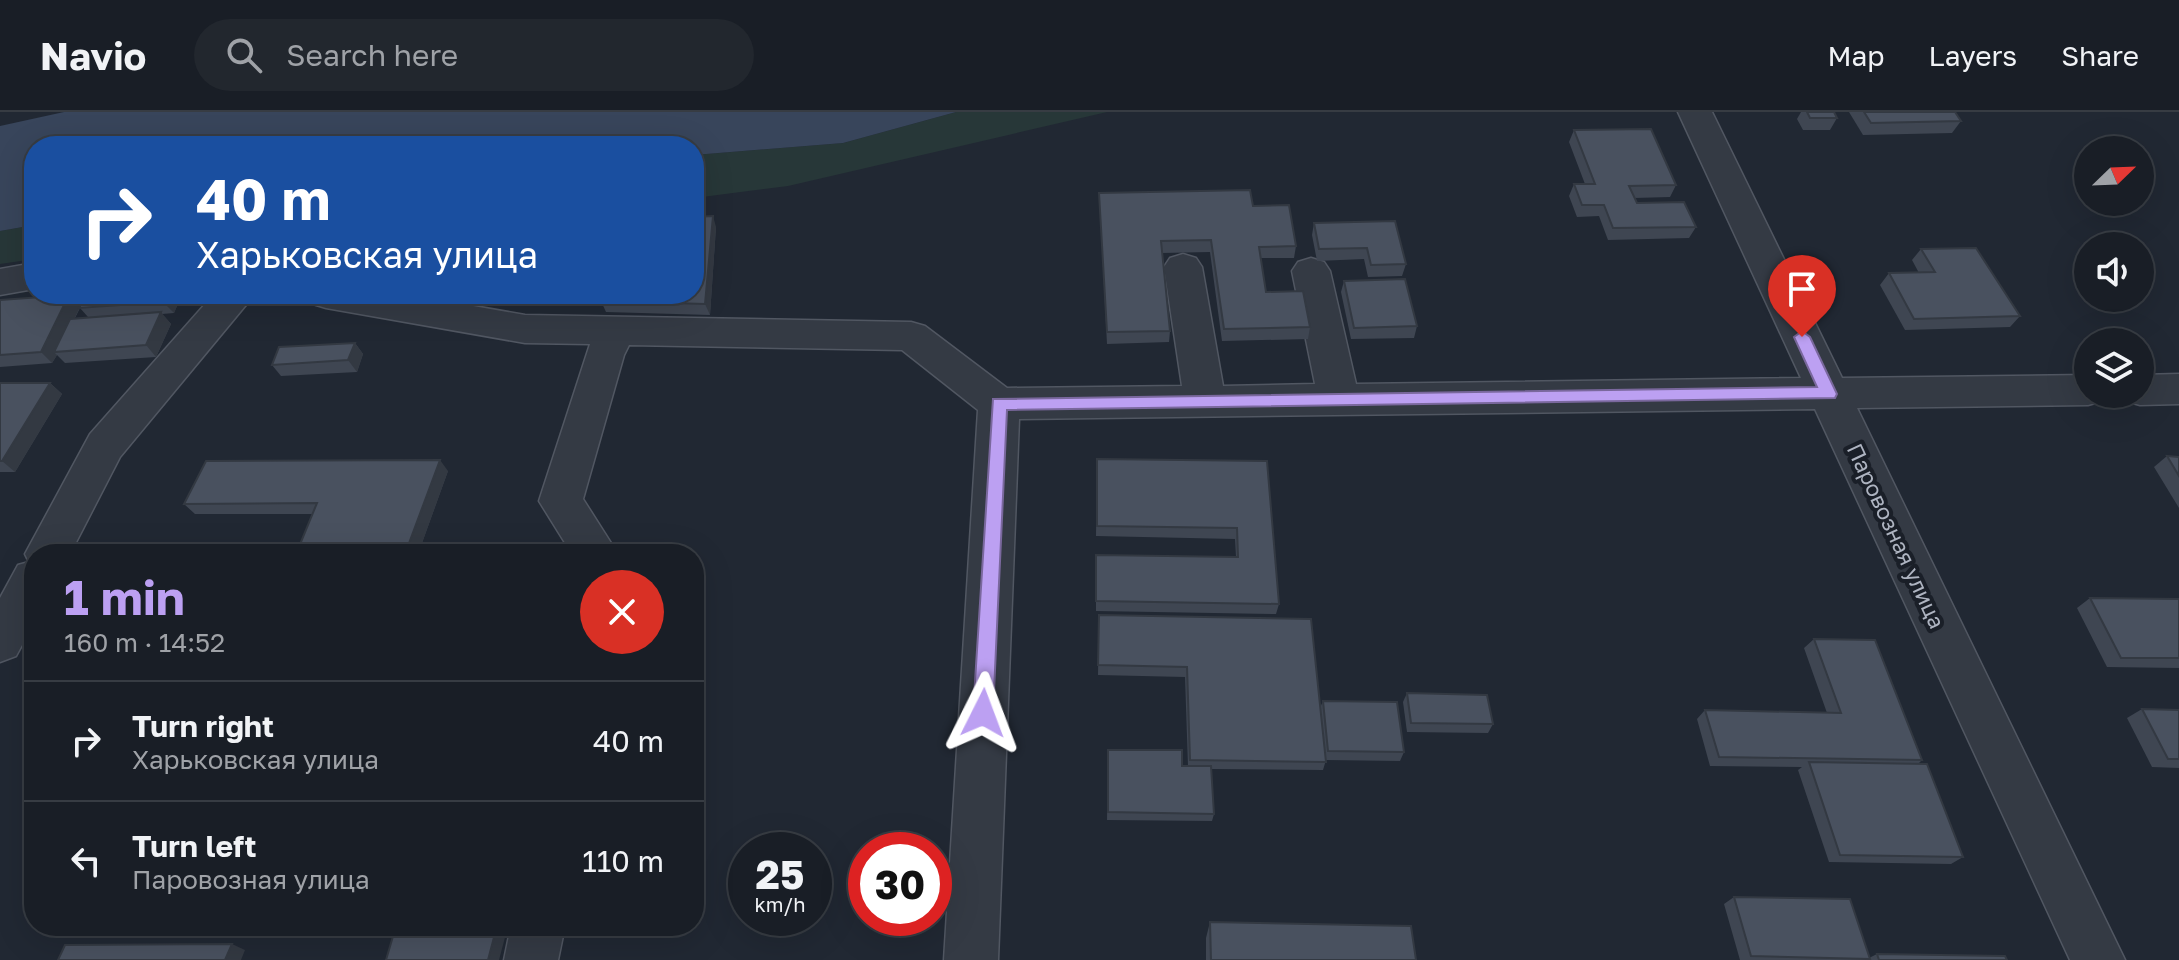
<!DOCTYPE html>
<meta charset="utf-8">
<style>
:root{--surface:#191e26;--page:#22272e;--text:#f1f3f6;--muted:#9fa2a7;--line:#373c43;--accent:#bca0f2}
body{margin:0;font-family:"Golos Text",sans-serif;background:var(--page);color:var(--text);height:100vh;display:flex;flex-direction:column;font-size:30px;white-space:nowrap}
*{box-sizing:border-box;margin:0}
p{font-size:26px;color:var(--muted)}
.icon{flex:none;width:44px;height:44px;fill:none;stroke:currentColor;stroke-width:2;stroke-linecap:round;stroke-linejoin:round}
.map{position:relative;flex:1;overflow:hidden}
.panel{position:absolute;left:24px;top:432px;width:680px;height:392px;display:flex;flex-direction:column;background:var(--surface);border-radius:32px;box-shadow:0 8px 32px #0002,0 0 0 2px var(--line)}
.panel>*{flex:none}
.banner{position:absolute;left:24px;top:24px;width:680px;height:168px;border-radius:32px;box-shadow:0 8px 32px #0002,0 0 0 2px var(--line);background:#1a4fa0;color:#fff;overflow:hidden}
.needle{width:52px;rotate:67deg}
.fabs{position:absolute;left:2074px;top:24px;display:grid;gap:16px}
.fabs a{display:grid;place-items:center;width:80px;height:80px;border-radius:50%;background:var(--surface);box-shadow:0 8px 32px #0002,0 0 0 2px var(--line);font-size:40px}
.speed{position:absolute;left:728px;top:720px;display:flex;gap:16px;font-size:40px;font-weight:700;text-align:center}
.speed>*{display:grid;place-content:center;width:104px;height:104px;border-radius:50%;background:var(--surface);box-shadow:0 8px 32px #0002,0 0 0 2px var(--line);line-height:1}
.speed small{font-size:20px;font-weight:400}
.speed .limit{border:12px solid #d22;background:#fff;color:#111}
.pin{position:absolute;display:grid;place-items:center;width:68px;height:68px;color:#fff;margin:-82px -34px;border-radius:50% 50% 50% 0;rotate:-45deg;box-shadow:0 0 8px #0007}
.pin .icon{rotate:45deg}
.me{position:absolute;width:88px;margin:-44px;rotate:3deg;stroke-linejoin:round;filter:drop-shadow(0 0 6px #0008)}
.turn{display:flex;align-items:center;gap:28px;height:168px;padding:0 40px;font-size:36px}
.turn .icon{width:104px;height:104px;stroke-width:2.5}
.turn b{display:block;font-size:56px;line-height:68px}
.round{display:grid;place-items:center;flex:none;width:84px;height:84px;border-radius:42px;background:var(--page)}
.summary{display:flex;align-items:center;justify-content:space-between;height:136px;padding:0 40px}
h1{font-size:48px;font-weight:700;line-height:60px;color:var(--accent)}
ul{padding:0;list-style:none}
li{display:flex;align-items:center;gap:24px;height:120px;padding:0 40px;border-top:2px solid var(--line)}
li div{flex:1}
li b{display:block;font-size:30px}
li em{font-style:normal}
header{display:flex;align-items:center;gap:48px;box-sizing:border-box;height:112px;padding:0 40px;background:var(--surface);border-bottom:2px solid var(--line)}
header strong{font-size:38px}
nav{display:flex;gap:44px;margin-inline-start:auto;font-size:28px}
.search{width:560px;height:72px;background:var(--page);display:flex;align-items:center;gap:20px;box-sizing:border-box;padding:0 28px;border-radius:44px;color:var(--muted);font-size:30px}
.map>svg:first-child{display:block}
</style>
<header>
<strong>Navio</strong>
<div class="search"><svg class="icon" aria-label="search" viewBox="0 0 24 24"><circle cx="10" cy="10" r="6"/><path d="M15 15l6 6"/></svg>Search here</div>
<nav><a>Map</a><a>Layers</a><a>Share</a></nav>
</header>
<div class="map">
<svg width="2179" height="848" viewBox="0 0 2179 848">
<rect width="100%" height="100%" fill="#212833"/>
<!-- green -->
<g fill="#273738">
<polygon points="956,0 1107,0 788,74 694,86 694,43 843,31"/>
<polygon points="34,113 34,147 0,152 0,119"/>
</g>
<!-- water -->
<polygon fill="#38455b" points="64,0 956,0 843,31 694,43 694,34 34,34 34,113 0,119 0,14"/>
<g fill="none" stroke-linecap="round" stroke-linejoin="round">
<defs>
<g id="minor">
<polygon points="1678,0 1712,0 1842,266 2088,263 2088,282 2106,282 2102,289 2088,293 1857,296 2125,848 2070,848 1815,297 1019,307 998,848 944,848 978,298 902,238 629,233 624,243 583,387 611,431 610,442 566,442 567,434 539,389 590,232 525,231 326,196 313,192 307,182 405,182 525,203 911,210 925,214 1007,276 1182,274 1164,155 1170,146 1183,142 1196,146 1202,155 1223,274 1315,272 1292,159 1298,150 1311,146 1324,150 1330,159 1356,272 1801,266"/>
<polygon points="34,151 34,177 0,183 0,157"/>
<polygon points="214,182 255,182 120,345 70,442 34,442 34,511 16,544 0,550 0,486 18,453 29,450 25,442 90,322"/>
<polygon points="2179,262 2179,292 2140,293 2126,289 2122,282 2140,282 2140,263"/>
<polygon points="511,814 565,814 558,848 504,848"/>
</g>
</defs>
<!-- minor casing -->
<use href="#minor" stroke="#515762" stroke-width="3"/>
<!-- minor -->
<use href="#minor" fill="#343a44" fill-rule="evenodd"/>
</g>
<!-- wall -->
<g fill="#3f4652" fill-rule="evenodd">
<polygon points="1801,0 1834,0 1837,6 1830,18 1803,18 1797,7"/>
<polygon points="1849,0 1955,0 1961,9 1952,21 1863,23"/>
<polygon points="1574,18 1676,73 1670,85 1634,86 1637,91 1696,115 1689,126 1608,128 1599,104 1577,105 1569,84 1574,72 1585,72 1569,30"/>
<polygon points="1099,81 1253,94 1296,134 1294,146 1261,146 1266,180 1310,215 1308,227 1222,229 1210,140 1162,141 1170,219 1169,230 1107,232"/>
<polygon points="1314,111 1406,152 1402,164 1368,165 1364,147 1317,149 1312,123"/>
<polygon points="716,115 710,203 606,200 601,189"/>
<polygon points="1921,137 2020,204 2010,215 1905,218 1880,173 1889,161 1919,161 1912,148"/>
<polygon points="1344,169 1417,214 1414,226 1351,227 1341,180"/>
<path d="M182,182L174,201L162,202L171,212L156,245L65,251L57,243L52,251L0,255V188L80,195ZM80,196L88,205L75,206Z"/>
<polygon points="355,231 363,242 357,260 281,264 272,253"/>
<polygon points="0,271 50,271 62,282 15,360 0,360"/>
<polygon points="2167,344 2179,345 2179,396 2154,355"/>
<polygon points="1097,347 1267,349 1279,492 1276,502 1096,499 1096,443 1236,445 1235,427 1096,424"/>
<polygon points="448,359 418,442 296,442 313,402 195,402 184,392"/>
<polygon points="2090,486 2179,487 2179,556 2107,555 2077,496"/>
<polygon points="1099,503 1320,596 1323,589 1404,640 1400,649 1326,648 1323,658 1211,657 1214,702 1212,709 1107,708 1108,638 1182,654 1188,654 1185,565 1098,563"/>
<polygon points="1814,527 1922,648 1918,652 1963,745 1951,752 1829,750 1798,658 1802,655 1710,654 1697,607 1705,598 1827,601 1804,536"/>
<polygon points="1407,581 1493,612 1488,621 1407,620 1403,590"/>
<polygon points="2142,597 2179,598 2179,656 2152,655 2127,606"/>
<polygon points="1734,785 1869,846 1877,842 2007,848 1740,848 1724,792"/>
<polygon points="1210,810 1416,848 1206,848 1206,826"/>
</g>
<!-- shaded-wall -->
<g fill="#333942">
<polygon points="713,104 716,115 710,203 705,192"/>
<polygon points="167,182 182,182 174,201 163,190"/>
<polygon points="69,183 80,195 58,240 54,240 57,243 52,251 41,240"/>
<polygon points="161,200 171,212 156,245 146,233"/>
<polygon points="355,231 363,242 357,260 348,248"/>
<polygon points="50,271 62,282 15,360 2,349"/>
<polygon points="440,348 448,359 418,442 405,442"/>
<polygon points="497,814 508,814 499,848 488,848"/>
<polygon points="232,832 245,838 241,848 225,848"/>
</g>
<!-- building -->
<g fill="#49515f" stroke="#333942" stroke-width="2">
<polygon points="1807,0 1834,0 1837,6 1810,6"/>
<polygon points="1864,0 1955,0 1961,9 1871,11"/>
<polygon points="1651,17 1676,73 1629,74 1637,91 1684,90 1696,115 1613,116 1604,93 1582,93 1574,72 1595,72 1574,18"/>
<polygon points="1250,78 1253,94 1289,93 1296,134 1259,135 1266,180 1303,179 1310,215 1224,217 1211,128 1161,129 1170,219 1107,220 1099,81"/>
<polygon points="713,104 705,192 601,189 602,182 694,182 694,105"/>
<polygon points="1395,109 1406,152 1371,153 1367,136 1319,137 1314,111"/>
<polygon points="1976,136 2020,204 1914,207 1889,161 1935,160 1921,137"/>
<polygon points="1405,167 1417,214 1354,216 1344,169"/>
<polygon points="86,182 167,182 163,190 79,196"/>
<polygon points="69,183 41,240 0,243 0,188"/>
<polygon points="161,200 146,233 54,240 70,207"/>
<polygon points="355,231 348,248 272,253 279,235"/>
<polygon points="0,271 50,271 2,349 0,349"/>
<polygon points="2167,344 2179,345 2179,364"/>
<polygon points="1097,347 1267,349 1279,492 1096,489 1096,443 1238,445 1237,416 1097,414"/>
<polygon points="440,348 405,442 296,442 317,391 184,392 206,349"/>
<polygon points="2090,486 2179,487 2179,546 2121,546"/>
<polygon points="1099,503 1311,507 1326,650 1190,648 1187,555 1098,553"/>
<polygon points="1814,527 1875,528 1922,648 1719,645 1705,598 1841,601"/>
<polygon points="1407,581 1487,583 1493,612 1411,611"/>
<polygon points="1323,589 1397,590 1404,640 1328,639"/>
<polygon points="2142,597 2179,598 2179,647 2168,647"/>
<polygon points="1108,638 1182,638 1182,654 1211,654 1214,702 1108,700"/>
<polygon points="1809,650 1927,652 1963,745 1840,743"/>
<polygon points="1734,785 1850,787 1870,847 1751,844"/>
<polygon points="1210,810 1411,814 1416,848 1211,848"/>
<polygon points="396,814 497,814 488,848 386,848"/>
<polygon points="232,832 225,848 58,848 65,833"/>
<polygon points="1877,842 2005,844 2007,848 1879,848"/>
</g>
<!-- route -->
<polygon fill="#bca0f2" stroke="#7a689d" stroke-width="2" points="1802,219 1810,225 1837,282 1835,286 1007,298 993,601 990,607 983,610 976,607 973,601 993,287 1817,275 1794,225"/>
<g text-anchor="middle" stroke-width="8" stroke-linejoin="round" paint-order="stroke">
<!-- street labels -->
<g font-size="22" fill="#aeb4c1" stroke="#1a1f28">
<text transform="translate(1896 424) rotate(65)" y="8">Паровозная улица</text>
</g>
</g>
</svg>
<div class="fabs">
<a><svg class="needle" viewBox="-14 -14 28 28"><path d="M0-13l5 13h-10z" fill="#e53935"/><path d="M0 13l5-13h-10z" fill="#9fa2a7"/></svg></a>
<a><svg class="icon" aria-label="sound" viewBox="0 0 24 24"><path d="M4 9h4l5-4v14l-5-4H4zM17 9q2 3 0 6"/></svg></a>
<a><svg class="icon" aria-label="layers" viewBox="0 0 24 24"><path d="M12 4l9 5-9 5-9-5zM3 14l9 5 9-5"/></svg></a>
</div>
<div class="speed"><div>25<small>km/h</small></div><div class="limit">30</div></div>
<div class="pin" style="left:1802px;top:225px;background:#d93025"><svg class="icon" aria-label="arrive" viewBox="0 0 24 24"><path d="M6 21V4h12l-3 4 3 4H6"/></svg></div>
<svg class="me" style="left:983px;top:601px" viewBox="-20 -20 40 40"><path d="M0-17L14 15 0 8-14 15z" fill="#bca0f2" stroke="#fff" stroke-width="4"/></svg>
<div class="banner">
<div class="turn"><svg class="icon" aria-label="right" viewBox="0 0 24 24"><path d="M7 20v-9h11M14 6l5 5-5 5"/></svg><div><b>40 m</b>Харьковская улица</div></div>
</div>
<section class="panel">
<div class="summary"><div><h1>1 min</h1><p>160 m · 14:52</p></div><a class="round" style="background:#d93025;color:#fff"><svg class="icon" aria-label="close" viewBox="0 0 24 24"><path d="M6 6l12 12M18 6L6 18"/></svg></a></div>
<ul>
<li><svg class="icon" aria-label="right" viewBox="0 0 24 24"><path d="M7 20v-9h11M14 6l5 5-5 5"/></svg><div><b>Turn right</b><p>Харьковская улица</p></div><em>40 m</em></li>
<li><svg class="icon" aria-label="left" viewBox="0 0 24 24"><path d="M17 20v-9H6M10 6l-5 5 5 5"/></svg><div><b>Turn left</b><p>Паровозная улица</p></div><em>110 m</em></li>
</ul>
</section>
</div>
